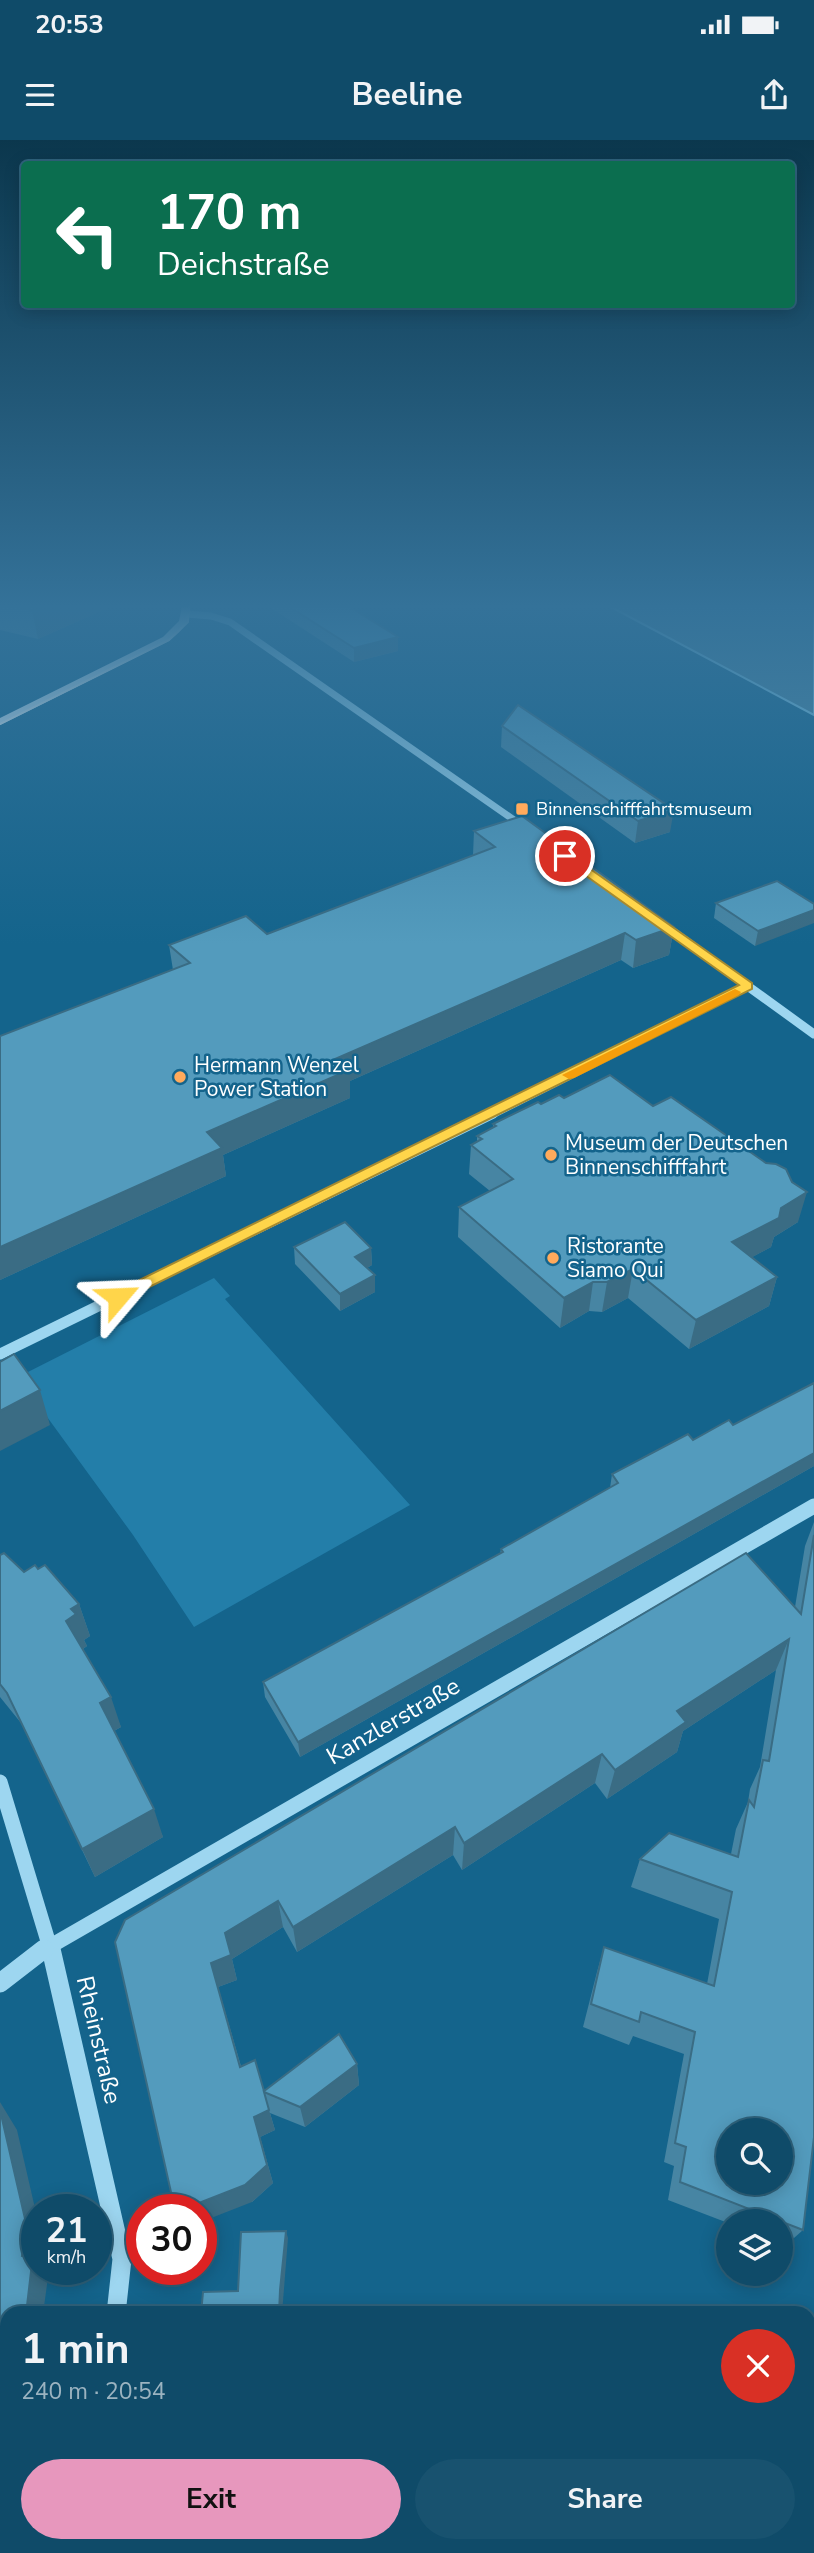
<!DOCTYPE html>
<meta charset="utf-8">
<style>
:root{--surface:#0f4b69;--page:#18526f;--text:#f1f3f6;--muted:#9bb3c0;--line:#2f637d;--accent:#e797bd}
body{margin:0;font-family:"Nunito Sans",sans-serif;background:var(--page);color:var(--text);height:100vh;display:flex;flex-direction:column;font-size:26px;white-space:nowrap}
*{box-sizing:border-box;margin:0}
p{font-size:23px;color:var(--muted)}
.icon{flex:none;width:38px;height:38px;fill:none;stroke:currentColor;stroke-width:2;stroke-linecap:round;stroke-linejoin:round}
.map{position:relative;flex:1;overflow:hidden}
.panel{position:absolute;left:0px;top:2166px;width:816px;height:247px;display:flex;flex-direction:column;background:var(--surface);border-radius:21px 21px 0 0;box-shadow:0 4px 18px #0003,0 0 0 2px var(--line)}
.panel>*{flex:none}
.banner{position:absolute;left:21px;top:21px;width:774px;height:147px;border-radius:7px;box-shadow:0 4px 18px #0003,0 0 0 2px var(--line);background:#0b6e4f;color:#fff;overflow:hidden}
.buttons{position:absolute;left:716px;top:1978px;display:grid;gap:14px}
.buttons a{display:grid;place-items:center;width:77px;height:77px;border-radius:50%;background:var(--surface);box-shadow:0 4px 18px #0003,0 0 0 2px var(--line);font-size:35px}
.speed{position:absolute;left:21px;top:2054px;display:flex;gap:14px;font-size:35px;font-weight:700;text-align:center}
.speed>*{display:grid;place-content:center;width:91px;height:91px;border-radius:50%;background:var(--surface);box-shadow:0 4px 18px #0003,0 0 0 2px var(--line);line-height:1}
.speed small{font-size:18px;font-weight:400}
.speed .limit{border:10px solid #d22;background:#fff;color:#111}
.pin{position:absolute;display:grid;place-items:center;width:60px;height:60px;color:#fff;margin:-30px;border:4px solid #fff;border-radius:50%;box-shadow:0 2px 7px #0007}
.me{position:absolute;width:77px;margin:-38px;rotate:64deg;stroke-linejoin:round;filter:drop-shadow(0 0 5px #0008)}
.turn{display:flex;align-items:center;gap:24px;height:147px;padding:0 21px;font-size:32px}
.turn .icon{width:91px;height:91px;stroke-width:2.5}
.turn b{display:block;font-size:49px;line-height:60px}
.round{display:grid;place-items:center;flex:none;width:74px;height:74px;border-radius:37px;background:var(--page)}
.headline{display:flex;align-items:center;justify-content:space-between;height:119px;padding:0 21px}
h1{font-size:42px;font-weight:700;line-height:52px}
.action{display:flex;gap:14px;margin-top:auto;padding:14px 21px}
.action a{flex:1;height:80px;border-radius:42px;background:var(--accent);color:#111;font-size:28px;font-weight:700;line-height:80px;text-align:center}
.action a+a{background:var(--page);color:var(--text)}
.status{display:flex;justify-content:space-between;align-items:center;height:49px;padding:0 35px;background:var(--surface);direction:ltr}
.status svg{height:19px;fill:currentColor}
header{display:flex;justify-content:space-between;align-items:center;height:91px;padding:0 21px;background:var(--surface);font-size:32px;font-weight:700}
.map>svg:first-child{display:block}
</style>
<div class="status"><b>20:53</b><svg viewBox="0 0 49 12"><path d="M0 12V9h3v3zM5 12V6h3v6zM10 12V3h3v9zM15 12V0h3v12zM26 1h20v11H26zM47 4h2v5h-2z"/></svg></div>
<header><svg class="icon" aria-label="menu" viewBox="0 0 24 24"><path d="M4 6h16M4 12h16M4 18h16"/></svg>Beeline<svg class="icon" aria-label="share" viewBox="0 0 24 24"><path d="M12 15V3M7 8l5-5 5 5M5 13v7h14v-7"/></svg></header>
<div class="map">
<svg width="814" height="2413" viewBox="0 0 814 2413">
<rect width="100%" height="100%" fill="#14648c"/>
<!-- green -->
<g fill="#237ea9">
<polygon points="214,1138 230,1156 225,1159 410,1365 194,1487 133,1395 18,1237"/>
<polygon points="814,2329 814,2413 691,2413 697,2406 808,2406 809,2331"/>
</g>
<!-- water -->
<polygon fill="#518ba7" stroke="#8fd5f3" stroke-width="2" points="609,466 814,466 814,575"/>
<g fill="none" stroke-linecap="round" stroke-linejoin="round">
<!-- minor-far4 -->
<polyline stroke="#9dd6f0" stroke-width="7" points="187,474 211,476 230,482 524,687"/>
<!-- minor-far3 -->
<g stroke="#9dd6f0" stroke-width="9">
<polyline points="659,782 814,894"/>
<polyline points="490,975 747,846"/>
</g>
<!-- minor-far2 -->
<polyline stroke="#9dd6f0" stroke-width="11" points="0,1214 493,973"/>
<!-- minor-far1 -->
<g stroke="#9dd6f0" stroke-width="15">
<polyline points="0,1642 51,1811"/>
<polyline points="42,1811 814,1366"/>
</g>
<!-- minor -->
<g stroke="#9dd6f0" stroke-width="19">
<polyline points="51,1809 122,2119 116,2174"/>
<polyline points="0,1843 44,1809"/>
<polyline points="86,2413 87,2406"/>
</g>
<!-- major -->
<path fill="#e6f5ff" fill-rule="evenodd" d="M182,466H190C192,482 181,491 169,501L0,585V578L163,497L179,481Z"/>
<!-- tram -->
<polyline stroke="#fff" stroke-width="2" points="0,584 169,500 188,482 189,466"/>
</g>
<!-- wall -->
<g fill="#4785a3">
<polygon points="0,466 110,466 110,467 38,499 0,490"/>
<polygon points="268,466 348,466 398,511 354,522"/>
<polygon points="502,586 670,692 635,703 501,607"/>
<polygon points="474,691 674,787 669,815 633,828 621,820 350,941 350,958 223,1015 226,1036 0,1140 0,896 173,830 169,805 267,794 473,715"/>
<polygon points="716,763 814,764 755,806 714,778"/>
<polygon points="564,958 798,1082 774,1097 771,1107 752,1117 777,1137 769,1166 689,1209 628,1158 602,1172 589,1171 560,1188 458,1097 459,1067 490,1051 469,1034 471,1005 477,1002 477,996 493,988 493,984 541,964"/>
<polygon points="294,1107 371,1108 372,1125 367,1128 375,1135 375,1152 340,1171 295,1124"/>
<polygon points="814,1243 814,1326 300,1617 265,1557 263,1542 500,1414 501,1409 610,1348 612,1334 693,1300 733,1285"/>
<polygon points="814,1382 803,2090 785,2106 780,2104 780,2081 728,2081 728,2083 668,2060 674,2026 664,2022 684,1914 633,1896 629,1905 583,1887 597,1832 604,1807 707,1844 719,1779 631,1747 640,1719 731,1714 736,1689 748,1662 750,1649 760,1627 776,1530 683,1591 677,1612 607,1659 595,1643 462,1730 453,1715 297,1812 283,1787 232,1819 237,1840 218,1847 241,1926 264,1951 357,1924 359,1945 305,1987 270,1973 275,1990 260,1997 273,2043 252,2062 115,1802 795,1467 805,1406"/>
<polygon points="0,1415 24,1432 38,1429 79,1464 90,1496 84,1500 87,1506 83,1509 121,1587 114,1591 163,1697 95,1737 21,1583 0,1557"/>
</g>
<!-- shaded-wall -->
<g fill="#3a6c84">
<polygon points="42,466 110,466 110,467 38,499 32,470"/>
<polygon points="398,497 398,511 354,522 354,508"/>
<polygon points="674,670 670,692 635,703 638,681"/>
<polygon points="814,770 814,783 755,806 758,791"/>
<polygon points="674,787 669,815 633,828 636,800"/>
<polygon points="625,793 621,820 350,941 350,958 223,1015 226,1036 0,1140 0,1107 207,992 335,919"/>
<polygon points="807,1052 798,1082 774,1097 771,1107 725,1132 732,1102 781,1068"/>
<polygon points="371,1108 372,1125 356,1134 355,1117"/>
<polygon points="633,1129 628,1158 602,1172 607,1142"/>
<polygon points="375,1135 375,1152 340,1171 340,1154"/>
<polygon points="777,1137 769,1166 689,1209 696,1180"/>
<polygon points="593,1142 589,1171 560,1188 564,1158"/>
<polygon points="40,1250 50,1285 0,1311 0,1271"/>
<polygon points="814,1313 814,1326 300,1617 298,1602"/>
<polygon points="79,1464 90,1496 84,1500 87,1506 77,1513 66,1481 71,1469"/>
<polygon points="789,1499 776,1530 683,1591 677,1612 607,1659 615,1630 677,1571"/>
<polygon points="111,1557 121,1587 110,1593 100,1563"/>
<polygon points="602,1614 595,1643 462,1730 464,1703"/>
<polygon points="154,1669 163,1697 95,1737 82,1709"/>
<polygon points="455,1687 453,1715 297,1812 293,1787"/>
<polygon points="278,1761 283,1787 232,1819 237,1840 218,1847 247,1948 211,1823 225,1793"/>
<polygon points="357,1924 359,1945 305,1987 300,1967"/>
<polygon points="0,1962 17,1990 37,2077 37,2130 49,2130 43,2174 26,2174 22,2116 0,1970"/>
<polygon points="269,1970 275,1990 260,1997 273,2043 252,2062 201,2082 201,2070 181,2070 254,1977"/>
<polygon points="286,2091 288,2098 282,2174 279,2174 280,2150"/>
<polygon points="7,2318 7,2406 15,2406 14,2413 0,2413 0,2371"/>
</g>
<!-- building -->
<g fill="#539bbd" stroke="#3a6c84" stroke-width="2" fill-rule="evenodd">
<polygon points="14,466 42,466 32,470"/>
<polygon points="288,466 348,466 398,497 354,508"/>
<polygon points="518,565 674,670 638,681 502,586"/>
<polygon points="522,676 674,787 636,800 625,793 335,919 349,930 207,992 222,1008 0,1107 0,896 190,823 169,805 246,776 267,794 495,707 474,691"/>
<polygon points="777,741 814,764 814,770 758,791 716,763"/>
<polygon points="610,935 653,966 671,957 766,1023 776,1024 786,1029 792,1042 807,1052 781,1068 779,1078 732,1102 777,1137 696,1180 633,1129 607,1142 593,1142 564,1158 459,1067 513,1039 471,1005 482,999 477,996 496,986 493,984 538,962 541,964 559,955 564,958"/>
<polygon points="345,1082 371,1108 355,1117 375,1135 340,1154 294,1107"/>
<polygon points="14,1214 40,1250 0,1271 0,1222"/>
<polygon points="814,1243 814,1313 298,1602 263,1542 503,1412 501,1409 618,1343 612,1334 688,1294 693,1300 729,1280 733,1285"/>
<path d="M814,1395V1997L803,2090L680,2042L686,2007L675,2003L695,1892L641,1872L639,1882L591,1864L604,1807L714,1846L732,1752L640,1719L669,1693L738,1717L749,1660L754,1667L763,1620L769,1621L789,1499L677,1571L686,1582L615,1630L602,1614L464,1703L455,1687L293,1787L278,1761L225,1793L231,1815L211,1823L240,1927L255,1920L264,1951L339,1894L357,1924L300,1967L264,1952L269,1970L254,1977L267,2025L245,2045L181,2070H175L115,1802L125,1780L746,1413L801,1474ZM728,1990H780V2042H728Z"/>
<polygon points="4,1413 24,1432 35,1425 38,1429 45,1425 79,1464 71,1469 76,1474 66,1481 111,1557 100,1563 154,1669 82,1709 7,1553 0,1544 0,1415"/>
<polygon points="0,1970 26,2083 22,2116 33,2115 26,2174 7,2174 7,2318 0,2371"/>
<polygon points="286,2091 280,2150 279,2174 201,2174 203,2152 238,2151 241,2092"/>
</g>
<!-- sky -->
<linearGradient id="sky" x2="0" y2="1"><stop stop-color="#0b374d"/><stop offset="0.58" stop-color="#347299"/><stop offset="1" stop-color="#347299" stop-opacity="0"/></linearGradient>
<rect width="814" height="804" fill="url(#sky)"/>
<!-- route -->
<polygon fill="#ffd54a" stroke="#a68a30" stroke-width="2" points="561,714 569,714 752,843 752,849 123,1160 113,1160 110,1157 113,1153 739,845 561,718"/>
<!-- slow -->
<polygon fill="#f59e0b" points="735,849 741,852 739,855 574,938 569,939 562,935"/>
<!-- markers -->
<g fill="#ffaa5c" stroke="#14648c" stroke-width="2.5">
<rect x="515" y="662" width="14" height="14" rx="3.5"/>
<circle cx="180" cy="937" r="7"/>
<circle cx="551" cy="1015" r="7"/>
<circle cx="553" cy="1118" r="7"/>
</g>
<g text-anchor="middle" stroke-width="5" stroke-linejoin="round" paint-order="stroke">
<!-- far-poi labels -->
<g font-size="18" fill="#fff" stroke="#14648c" text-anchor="start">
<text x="536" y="675">Binnenschifffahrtsmuseum</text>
</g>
<!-- poi labels -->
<g font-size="21" fill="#fff" stroke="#14648c" text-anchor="start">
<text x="194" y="932">Hermann Wenzel<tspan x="194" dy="24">Power Station</tspan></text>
<text x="565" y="1010">Museum der Deutschen<tspan x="565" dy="24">Binnenschifffahrt</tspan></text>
<text x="567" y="1113">Ristorante<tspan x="567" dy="24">Siamo Qui</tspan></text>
</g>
<!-- near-street labels -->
<g font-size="24" fill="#fff" stroke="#14648c">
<text transform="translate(393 1581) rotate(-30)" y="8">Kanzlerstraße</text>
<text transform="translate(99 1900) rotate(77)" y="8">Rheinstraße</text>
</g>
</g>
</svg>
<div class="buttons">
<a><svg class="icon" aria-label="search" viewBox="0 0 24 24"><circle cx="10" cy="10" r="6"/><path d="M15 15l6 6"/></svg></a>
<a><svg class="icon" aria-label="layers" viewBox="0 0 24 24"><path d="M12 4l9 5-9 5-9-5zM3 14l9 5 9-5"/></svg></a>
</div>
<div class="speed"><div>21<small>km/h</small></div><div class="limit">30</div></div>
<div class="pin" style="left:565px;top:716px;background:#d93025"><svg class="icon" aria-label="arrive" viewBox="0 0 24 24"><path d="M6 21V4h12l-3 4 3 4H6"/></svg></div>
<svg class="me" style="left:118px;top:1157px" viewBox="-20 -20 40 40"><path d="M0-17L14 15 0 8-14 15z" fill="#ffd54a" stroke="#fff" stroke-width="4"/></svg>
<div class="banner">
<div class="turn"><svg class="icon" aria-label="left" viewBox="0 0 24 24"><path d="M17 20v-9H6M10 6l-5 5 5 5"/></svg><div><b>170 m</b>Deichstraße</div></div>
</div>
<section class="panel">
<div class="headline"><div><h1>1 min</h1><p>240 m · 20:54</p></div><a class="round" style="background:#d93025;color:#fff"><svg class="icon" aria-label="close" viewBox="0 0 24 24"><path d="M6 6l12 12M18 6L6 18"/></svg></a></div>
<div class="action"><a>Exit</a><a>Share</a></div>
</section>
</div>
